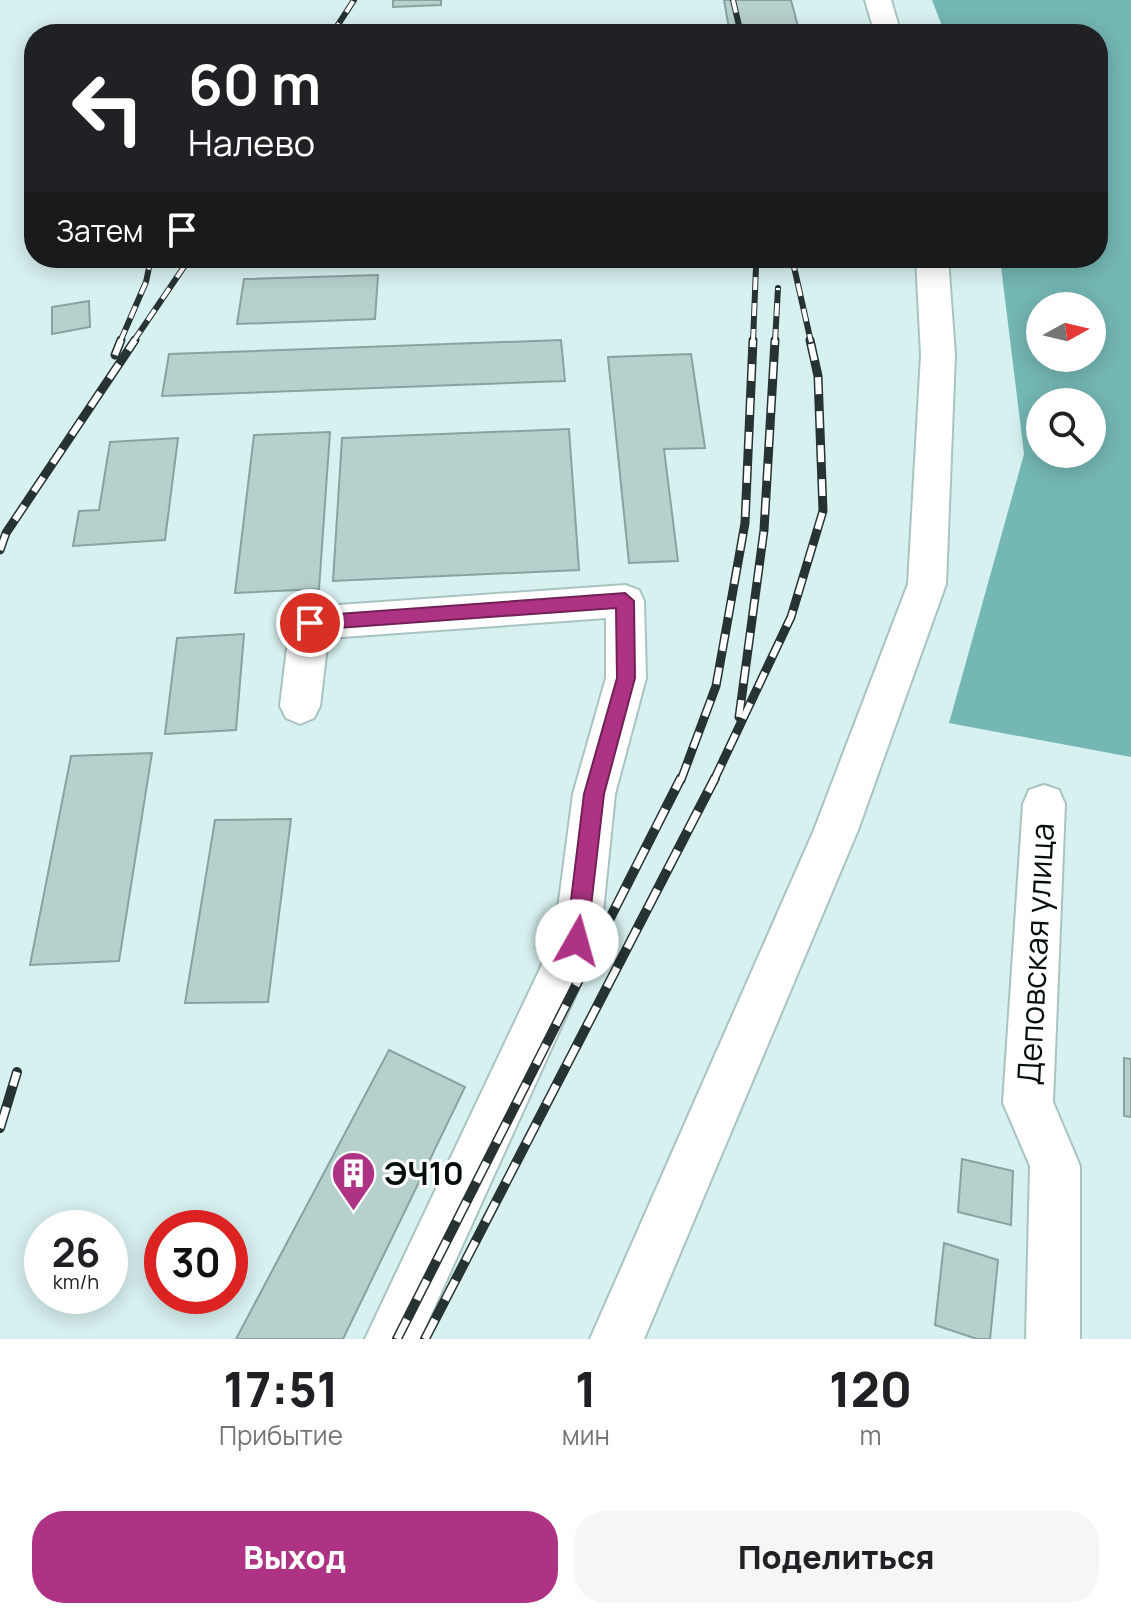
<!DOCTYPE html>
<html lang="ru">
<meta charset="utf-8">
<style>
:root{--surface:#fff;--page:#f6f6f6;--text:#202124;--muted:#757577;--accent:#af3384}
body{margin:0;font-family:Manrope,sans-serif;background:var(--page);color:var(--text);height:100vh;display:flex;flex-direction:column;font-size:30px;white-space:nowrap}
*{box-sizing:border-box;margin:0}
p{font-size:26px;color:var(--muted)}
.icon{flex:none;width:44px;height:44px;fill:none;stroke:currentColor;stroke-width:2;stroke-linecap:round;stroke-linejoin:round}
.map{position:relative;height:1339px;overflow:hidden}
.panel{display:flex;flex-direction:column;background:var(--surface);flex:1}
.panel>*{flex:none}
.guide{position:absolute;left:24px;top:24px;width:1084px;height:244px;border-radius:32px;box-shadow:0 4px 20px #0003;background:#202124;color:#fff;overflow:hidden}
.needle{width:52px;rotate:82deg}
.tools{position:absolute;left:1026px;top:292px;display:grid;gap:16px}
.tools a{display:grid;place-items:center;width:80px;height:80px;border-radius:50%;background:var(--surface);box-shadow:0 4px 20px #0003;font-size:40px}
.speed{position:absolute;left:24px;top:1210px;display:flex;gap:16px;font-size:40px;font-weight:700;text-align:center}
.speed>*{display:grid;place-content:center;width:104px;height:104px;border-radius:50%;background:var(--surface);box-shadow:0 4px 20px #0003;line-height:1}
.speed small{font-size:20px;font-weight:400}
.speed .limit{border:12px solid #d22;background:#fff;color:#111}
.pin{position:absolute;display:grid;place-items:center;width:68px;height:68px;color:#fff;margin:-34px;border:4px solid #fff;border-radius:50%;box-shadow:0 2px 8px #0007}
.me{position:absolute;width:88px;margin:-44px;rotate:7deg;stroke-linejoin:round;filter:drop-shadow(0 0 6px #0008)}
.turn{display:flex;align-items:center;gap:28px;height:168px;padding:0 32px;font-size:36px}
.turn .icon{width:104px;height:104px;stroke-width:2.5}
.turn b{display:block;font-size:56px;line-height:68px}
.then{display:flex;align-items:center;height:76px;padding:0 32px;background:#0003;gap:16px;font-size:30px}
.eta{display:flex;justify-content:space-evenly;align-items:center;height:136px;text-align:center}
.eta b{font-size:48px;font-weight:800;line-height:56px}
.primary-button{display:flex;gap:16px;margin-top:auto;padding:16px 32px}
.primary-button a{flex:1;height:92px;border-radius:32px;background:var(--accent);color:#fff;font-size:32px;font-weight:800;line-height:92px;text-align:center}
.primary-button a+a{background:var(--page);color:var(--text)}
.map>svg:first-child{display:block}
</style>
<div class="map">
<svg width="1131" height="1339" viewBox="0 0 1131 1339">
<rect width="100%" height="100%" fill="#d7f1f0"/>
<!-- forest -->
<path fill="#74b7b5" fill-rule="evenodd" d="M932,0H1131V757L949,723L1024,454L1000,258H1098V34H945ZM1040,306H1092V358H1040ZM1040,402H1092V454H1040Z"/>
<!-- building -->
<g fill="#b6d0ce" stroke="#89a2a0" stroke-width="2">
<polygon points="393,0 441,0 441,5 393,7"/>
<polygon points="724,0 791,0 800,34 730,34"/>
<polygon points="378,275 375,319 237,324 244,279"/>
<polygon points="89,301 90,327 52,334 52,307"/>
<polygon points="561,340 565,381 162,396 169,354"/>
<polygon points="691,354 705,448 664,449 678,561 629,563 608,357"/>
<polygon points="569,429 579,570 333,581 342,438"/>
<polygon points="330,432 319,589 235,593 254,435"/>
<polygon points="178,438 165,540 73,546 79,511 99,510 110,442"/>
<polygon points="244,634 236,730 165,734 177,638"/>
<polygon points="152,753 119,961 30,965 71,756"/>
<polygon points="291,819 268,1002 185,1003 215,820"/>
<polygon points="389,1050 465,1087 343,1339 236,1339"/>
<polygon points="1124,1058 1131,1059 1131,1117 1124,1116"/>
<polygon points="962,1159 1013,1171 1011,1225 958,1212"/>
<polygon points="944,1243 998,1260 990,1339 977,1339 935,1325"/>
</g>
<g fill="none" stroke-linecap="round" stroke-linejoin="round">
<defs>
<g id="minor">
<polygon points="865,0 891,0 901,34 875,34"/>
<polygon points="916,258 948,258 955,355 946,584 858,830 644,1339 590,1339 814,830 908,584 921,355"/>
<polygon points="625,585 639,590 644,601 646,678 615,794 600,941 420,1339 365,1339 554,939 573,794 606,678 606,618 328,638 320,706 314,718 300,724 286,718 280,706 290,623 296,612 310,607"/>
<polygon points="1044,785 1059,790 1065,804 1053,1102 1080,1166 1080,1339 1026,1339 1030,1166 1003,1103 1023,804 1029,790"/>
</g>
</defs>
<!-- minor casing -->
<use href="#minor" stroke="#a9c3c1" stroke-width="4"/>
<!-- minor -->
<use href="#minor" fill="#fff" fill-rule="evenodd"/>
<defs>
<g id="rail-far2">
<polyline points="733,0 741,34"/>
<polyline points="332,34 354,0"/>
<polyline points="792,258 811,342"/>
<polyline points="120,342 146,282 151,258"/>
<polyline points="133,342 190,258"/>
<polyline points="753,342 756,267"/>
<polyline points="775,342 778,288"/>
</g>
<g id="rail-far1">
<polyline points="115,355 121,340"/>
<polyline points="0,550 6,533 135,340"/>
<polyline points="739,717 764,530 775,340"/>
<polyline points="681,780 716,686 745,523 753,340"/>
<polyline points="714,780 791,617 823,511 818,376 810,340"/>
</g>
<g id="rail">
<polyline points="0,1128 17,1072"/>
<polyline points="397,1339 681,778"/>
<polyline points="425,1339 715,778"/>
</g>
</defs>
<!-- rail-far2 casing -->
<use href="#rail-far2" stroke="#273232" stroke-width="6"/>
<!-- rail-far1 casing -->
<use href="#rail-far1" stroke="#273232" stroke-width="9"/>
<!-- rail casing -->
<use href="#rail" stroke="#273232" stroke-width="10"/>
<!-- rail-far2 -->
<use href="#rail-far2" stroke="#fff" stroke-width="4" stroke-dasharray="13" stroke-linecap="butt"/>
<!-- rail-far1 -->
<use href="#rail-far1" stroke="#fff" stroke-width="6" stroke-dasharray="17" stroke-linecap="butt"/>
<!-- rail -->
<use href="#rail" stroke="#fff" stroke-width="7" stroke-dasharray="22" stroke-linecap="butt"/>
</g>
<!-- route -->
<polygon fill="#af3384" stroke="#722156" stroke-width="2" points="625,593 634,601 635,678 604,794 587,941 584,948 577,951 569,948 566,941 584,794 617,678 616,608 310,630 301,623 310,616"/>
<!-- icons -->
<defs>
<symbol id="building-pin" viewBox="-11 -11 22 30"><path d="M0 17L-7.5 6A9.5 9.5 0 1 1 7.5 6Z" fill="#af3384" stroke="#fff"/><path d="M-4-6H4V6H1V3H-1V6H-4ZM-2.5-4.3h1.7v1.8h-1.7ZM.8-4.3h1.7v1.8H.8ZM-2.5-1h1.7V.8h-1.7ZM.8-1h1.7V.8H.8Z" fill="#fff"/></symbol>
</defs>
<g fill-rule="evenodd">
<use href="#building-pin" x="328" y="1148" width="51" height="69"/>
</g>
<g text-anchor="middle" stroke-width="6" stroke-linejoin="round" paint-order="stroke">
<!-- near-street labels -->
<g font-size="32" fill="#050d0d" stroke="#fff">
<text transform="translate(1036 954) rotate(-87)" y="11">Деповская улица</text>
</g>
<!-- near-poi labels -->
<g font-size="32" font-weight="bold" fill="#050d0d" stroke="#fff" text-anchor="start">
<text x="384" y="1185">ЭЧ10</text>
</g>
</g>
</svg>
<div class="tools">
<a><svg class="needle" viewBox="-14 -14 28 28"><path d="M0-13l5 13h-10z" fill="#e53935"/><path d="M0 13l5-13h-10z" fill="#757577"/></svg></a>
<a><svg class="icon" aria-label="search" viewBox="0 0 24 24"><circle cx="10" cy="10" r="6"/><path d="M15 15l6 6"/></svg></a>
</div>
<div class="speed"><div>26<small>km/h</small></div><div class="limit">30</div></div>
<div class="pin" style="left:310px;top:623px;background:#d93025"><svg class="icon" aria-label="arrive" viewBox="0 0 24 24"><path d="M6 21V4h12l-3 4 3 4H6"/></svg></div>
<svg class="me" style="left:577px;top:941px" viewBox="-20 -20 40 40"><circle r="19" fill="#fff"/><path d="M0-13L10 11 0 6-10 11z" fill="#af3384"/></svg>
<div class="guide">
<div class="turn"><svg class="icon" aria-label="left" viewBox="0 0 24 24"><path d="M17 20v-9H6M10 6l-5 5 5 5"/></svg><div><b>60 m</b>Налево</div></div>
<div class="then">Затем<svg class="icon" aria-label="arrive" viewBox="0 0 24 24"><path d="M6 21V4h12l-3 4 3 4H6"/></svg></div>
</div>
</div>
<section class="panel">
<div class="eta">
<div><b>17:51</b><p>Прибытие</p></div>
<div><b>1</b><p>мин</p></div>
<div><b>120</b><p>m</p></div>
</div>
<div class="primary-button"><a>Выход</a><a>Поделиться</a></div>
</section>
